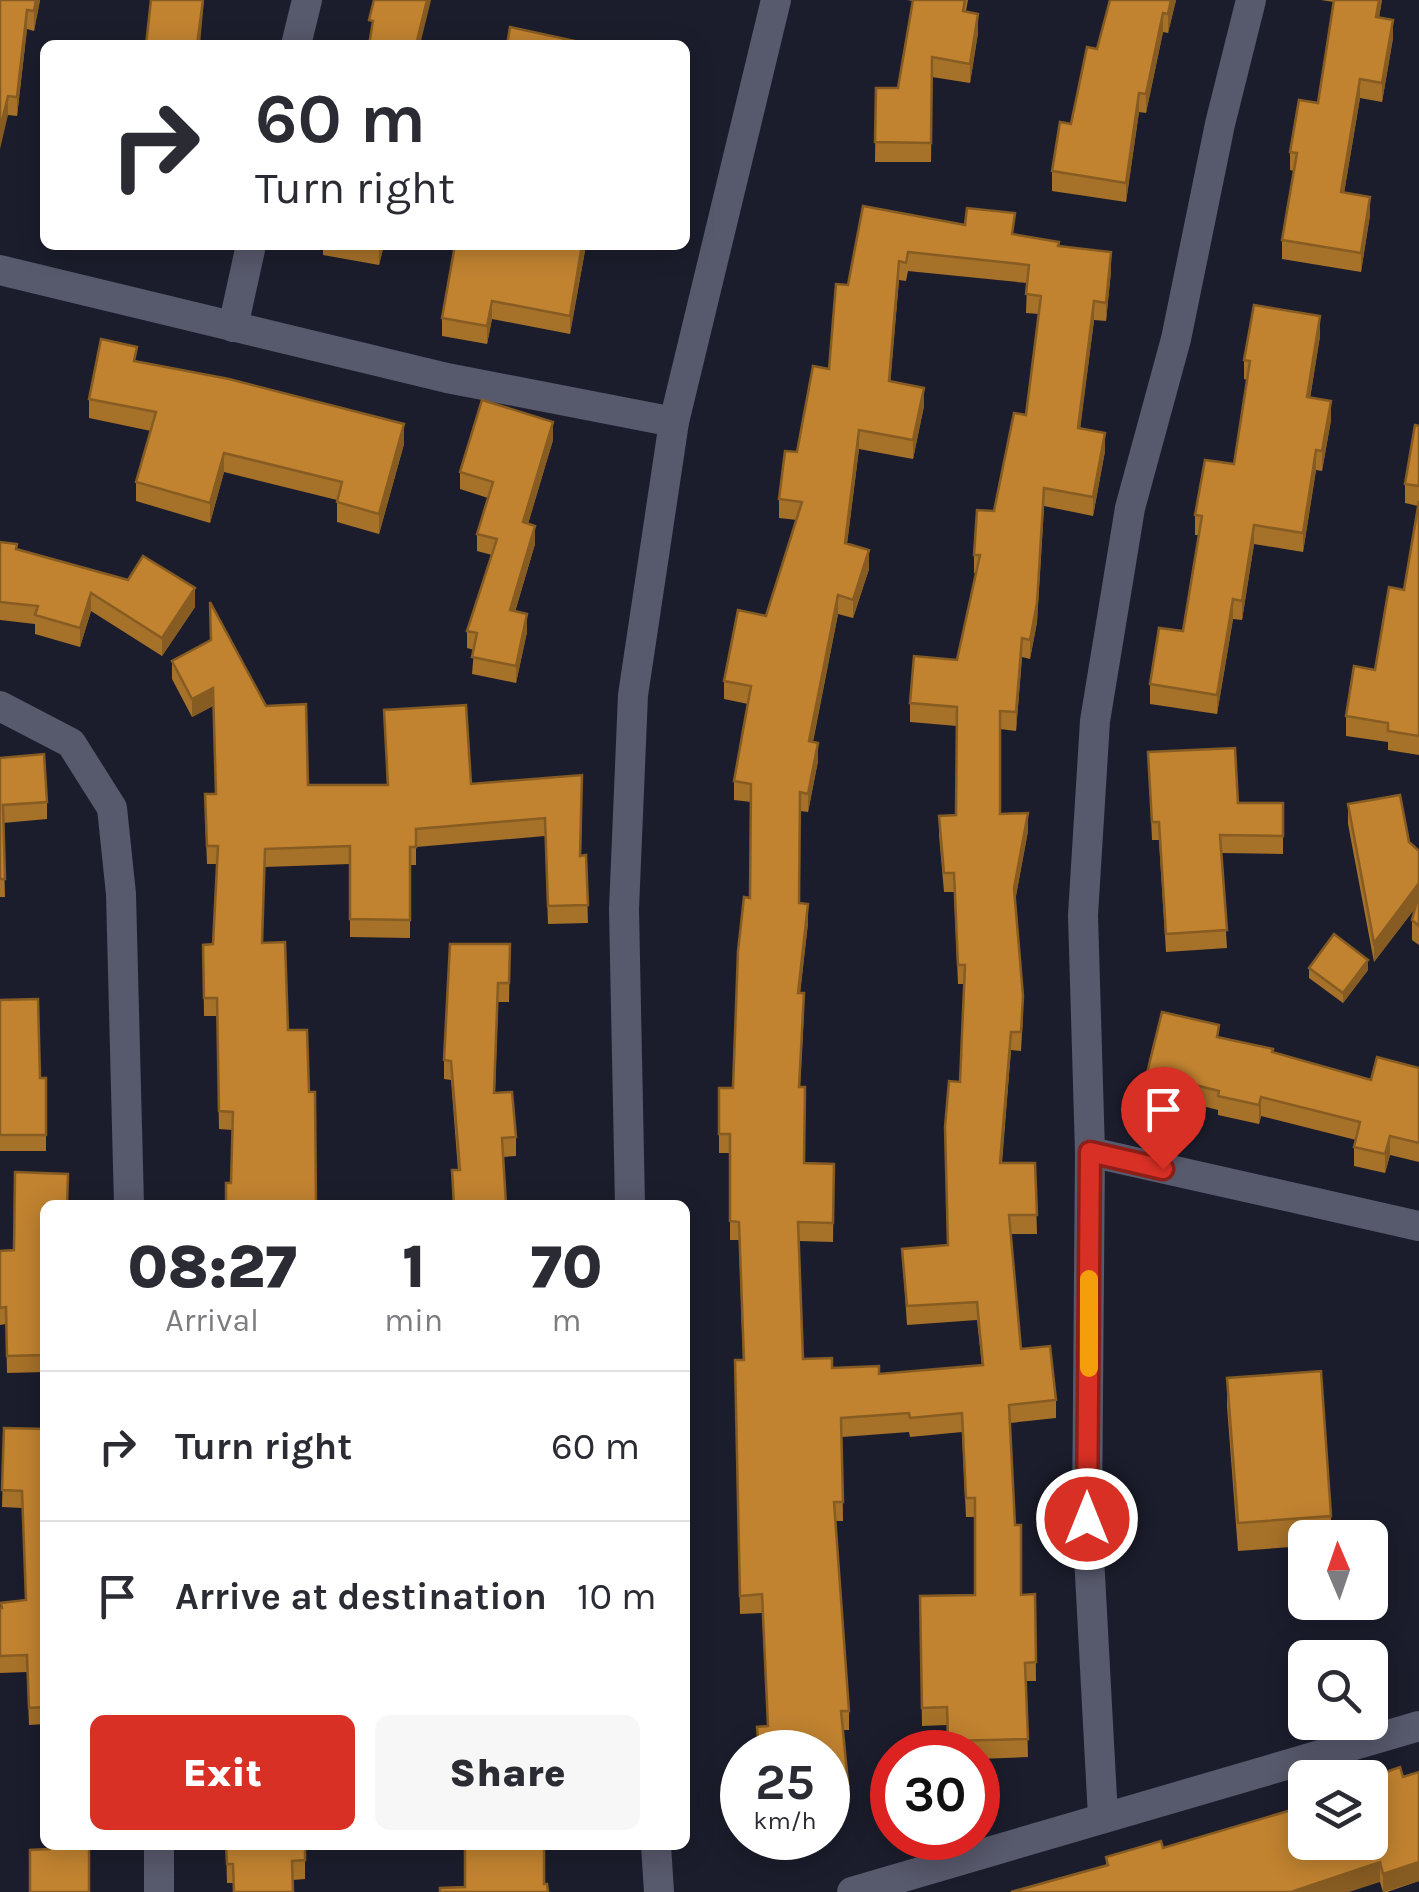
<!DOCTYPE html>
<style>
:root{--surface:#fff;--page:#f7f7f7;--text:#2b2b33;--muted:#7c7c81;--line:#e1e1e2;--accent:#d93025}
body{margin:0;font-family:Karla,sans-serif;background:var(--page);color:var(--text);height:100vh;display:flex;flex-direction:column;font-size:38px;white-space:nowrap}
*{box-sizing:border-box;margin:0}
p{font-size:32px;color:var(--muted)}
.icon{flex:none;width:55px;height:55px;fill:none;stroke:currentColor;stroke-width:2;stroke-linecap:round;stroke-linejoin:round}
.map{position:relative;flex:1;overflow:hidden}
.drawer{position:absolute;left:40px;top:1200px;width:650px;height:650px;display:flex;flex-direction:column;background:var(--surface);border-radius:15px;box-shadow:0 5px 25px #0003}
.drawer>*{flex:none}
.banner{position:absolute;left:40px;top:40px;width:650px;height:210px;border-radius:15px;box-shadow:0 5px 25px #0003;background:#fff;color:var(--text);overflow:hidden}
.needle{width:65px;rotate:358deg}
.fabs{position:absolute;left:1288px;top:1520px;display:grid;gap:20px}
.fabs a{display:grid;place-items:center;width:100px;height:100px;border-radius:15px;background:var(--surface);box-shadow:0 5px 25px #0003;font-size:50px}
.speed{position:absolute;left:720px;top:1730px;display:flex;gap:20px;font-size:50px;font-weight:700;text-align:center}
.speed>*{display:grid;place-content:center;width:130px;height:130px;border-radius:50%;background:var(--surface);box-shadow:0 5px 25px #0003;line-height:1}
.speed small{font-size:25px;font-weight:400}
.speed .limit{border:15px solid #d22;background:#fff;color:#111}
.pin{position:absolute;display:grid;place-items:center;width:85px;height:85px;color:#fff;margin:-102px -42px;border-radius:50% 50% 50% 0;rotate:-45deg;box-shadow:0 0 10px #0007}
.pin .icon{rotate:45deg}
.me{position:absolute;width:110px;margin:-55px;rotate:0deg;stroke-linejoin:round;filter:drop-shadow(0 0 8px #0008)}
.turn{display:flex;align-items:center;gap:35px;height:210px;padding:0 50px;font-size:45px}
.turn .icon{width:130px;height:130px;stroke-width:2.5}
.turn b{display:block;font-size:70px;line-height:85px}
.eta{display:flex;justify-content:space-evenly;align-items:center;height:170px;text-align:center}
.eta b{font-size:60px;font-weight:800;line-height:70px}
.primary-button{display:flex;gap:20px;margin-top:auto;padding:20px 50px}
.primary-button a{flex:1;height:115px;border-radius:15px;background:var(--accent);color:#fff;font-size:40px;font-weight:800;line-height:115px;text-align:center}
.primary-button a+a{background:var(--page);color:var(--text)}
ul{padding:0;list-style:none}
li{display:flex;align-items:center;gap:30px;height:150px;padding:0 50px;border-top:2px solid var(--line)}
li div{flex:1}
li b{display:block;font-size:38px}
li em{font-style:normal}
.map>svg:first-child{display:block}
</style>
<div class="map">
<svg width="1419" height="1892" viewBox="0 0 1419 1892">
<rect width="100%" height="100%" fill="#1c1d2c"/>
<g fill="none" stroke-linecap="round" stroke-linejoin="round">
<!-- minor -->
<g stroke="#57596c" stroke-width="30">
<polyline points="296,45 307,0"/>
<polyline points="0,270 447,378 674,422"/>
<polyline points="233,327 251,245"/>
<polyline points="0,706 71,743 112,808 121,894 129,1205"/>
<polyline points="1090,1152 1419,1226"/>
<polyline points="630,1205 624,909 633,695 674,422 776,0"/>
<polyline points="1103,1817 1087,1519 1090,1152 1083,915 1095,721 1130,508 1176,339 1220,124 1251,0"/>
<polyline points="656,1845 659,1892"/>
<polyline points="159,1892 159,1845"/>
<polyline points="852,1892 1419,1726"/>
</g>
</g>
<!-- wall -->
<g fill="#a67129" fill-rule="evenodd">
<polygon points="0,0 40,0 34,31 27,29 17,116 8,115"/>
<polygon points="907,0 968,0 966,11 978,33 970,83 932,77 931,162 875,162 876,88 898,88 913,1"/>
<polygon points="1176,0 1168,33 1163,32 1146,113 1139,112 1126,202 1052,191 1052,171 1071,124 1097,49"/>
<polygon points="1321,0 1382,0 1379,17 1393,38 1382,102 1360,98 1344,193 1370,215 1361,272 1282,259 1282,240 1294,171 1290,170 1290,152 1318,103 1334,2"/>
<path d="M863,206L1014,234L1059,246L1111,271L1106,321L1094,320L1080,428L1105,451L1093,516L1044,506L1037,622L1030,659L1022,657L1016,731L1000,729V814L1028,831L1015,901L1023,1015L1021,1051L1011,1050L1002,1163H1035L1037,1234H1011L1021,1349L1056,1400V1418L1010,1423L1015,1525L1021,1595L1035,1594L1036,1681H1026L1028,1757L978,1759V1752H948L947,1725L922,1726L920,1596L975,1595V1517H966L962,1432L910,1437L909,1432L842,1437L843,1521H836L849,1711V1730H842L848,1783V1802L828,1803V1752H758L757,1727L768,1726L762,1613L740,1614L735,1378L743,1360L739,1240H730V1153H719V1088H733L750,898L751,802L734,800V781L748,704L724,699V681L766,616L797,520L779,518V499L829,369L848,285ZM908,271L1027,283L1026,313L1039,314L1026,415L994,511L974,555V573H976L957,660L910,703V722L957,726L956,815L939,816V835L944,892H954L958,984H964L960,1082L948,1245L902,1249L907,1325L977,1320L982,1366L879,1374L832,1368L803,1359L799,1241L833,1242L834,1164L804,1163L800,1087L804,1012L800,993L808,923L799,903L800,811L808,812L818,761L813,742L838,614L853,618L869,569L847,543L859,449L913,459L924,406L890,381L899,280L906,281Z"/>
<polygon points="323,245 384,245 379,265 323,255"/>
<polygon points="586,245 570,334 492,319 487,344 442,336 442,318"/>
<polygon points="1320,336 1310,398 1331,420 1322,471 1316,470 1303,552 1254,544 1242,620 1233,619 1217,714 1150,704 1150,684 1183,631 1199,535 1195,535 1195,515 1234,464 1247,380 1244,379 1244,360"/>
<polygon points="137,361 404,444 379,534 337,522 337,500 224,472 210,523 136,501 136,482 151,431 89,418 89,399"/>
<polygon points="1419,426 1419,755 1388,750 1388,742 1346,736 1346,716 1375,670 1404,590 1418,506 1405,503 1405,484"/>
<polygon points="553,440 528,524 535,544 515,612 527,632 516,683 472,674 474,650 467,648 467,631 492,555 477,551 477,534 488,498 460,489 460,472"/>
<polygon points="0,542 17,549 195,607 162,656 91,611 80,647 35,634 35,624 0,620"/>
<polygon points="172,661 308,785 387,785 384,710 471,784 582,775 581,856 586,855 588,923 548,924 545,836 416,847 416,865 410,865 410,938 350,937 350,864 265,867 231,1183 233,1130 219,1129 217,1016 204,1016 203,945 213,944 217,864 207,864 205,812 205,794 216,794 213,706 192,717 172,679"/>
<polygon points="1148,752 1238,803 1283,803 1283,854 1221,853 1227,948 1166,952 1159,840 1152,840"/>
<polygon points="0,758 47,802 47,819 3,823 5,897 0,897"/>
<polygon points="1348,804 1409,842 1419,851 1419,945 1412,940 1412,920 1416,907 1374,962 1348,824"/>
<polygon points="510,944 509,1002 498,1002 495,1093 516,1137 516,1156 503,1157 506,1205 453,1205 452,1170 458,1170 451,1080 444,1079 444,1060"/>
<polygon points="1309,968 1368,970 1343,1003 1309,978"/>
<polygon points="0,1000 40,1078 46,1078 46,1151 0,1151"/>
<polygon points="1219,1037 1371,1080 1419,1068 1419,1162 1390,1155 1385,1173 1354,1166 1354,1147 1356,1140 1261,1116 1259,1124 1218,1115 1218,1110 1147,1092 1147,1073"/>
<polygon points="45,1205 45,1372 7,1373 6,1324 0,1325 0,1251 14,1250"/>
<polygon points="1227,1378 1331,1516 1331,1538 1305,1538 1305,1546 1238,1551 1227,1406"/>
<polygon points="4,1428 45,1429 45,1724 29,1725 27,1672 0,1673 0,1608 26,1601 22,1508 2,1507"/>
<polygon points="1419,1772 1419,1881 1387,1892 1383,1892 1380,1882 1106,1865 1106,1857 1163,1848"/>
<polygon points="226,1845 305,1845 305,1879 293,1880 293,1892 233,1892 233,1883 227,1883"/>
</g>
<!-- shaded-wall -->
<g fill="#875c22">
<polygon points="36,0 40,0 34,31 34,11"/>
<polygon points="203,0 204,0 200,45 197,45"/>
<polygon points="427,0 431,0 420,45 416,45"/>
<polygon points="1171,0 1176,0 1168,33 1168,14"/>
<polygon points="1379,0 1382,0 1376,35 1376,17"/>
<polygon points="27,10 27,29 17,116 17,97"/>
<polygon points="1163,13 1163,32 1146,113 1146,94"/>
<polygon points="978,14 978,33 970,83 970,64"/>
<polygon points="1393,20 1393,38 1382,102 1382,83"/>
<polygon points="1360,79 1360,98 1341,211 1341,192"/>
<polygon points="1139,93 1139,112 1126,202 1126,183"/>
<polygon points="8,96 8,115 0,149 0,129"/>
<polygon points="1370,197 1370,215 1361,272 1361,253"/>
<polygon points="380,245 384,245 379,265 379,249"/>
<polygon points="582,245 586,245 570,334 570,316"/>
<polygon points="1111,252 1111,271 1106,321 1106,303"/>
<polygon points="899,261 899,280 889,400 889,381"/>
<polygon points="492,301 492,319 487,344 487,326"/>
<polygon points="1094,301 1094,320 1078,446 1078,428"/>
<polygon points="1320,316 1320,336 1307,417 1307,397"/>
<polygon points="924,388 924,406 913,459 913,440"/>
<polygon points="1331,401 1331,420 1322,471 1322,451"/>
<polygon points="553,422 553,440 523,540 523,522"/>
<polygon points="404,424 404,444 379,534 379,514"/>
<polygon points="859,430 859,449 845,561 845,543"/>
<polygon points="1105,433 1105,451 1093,516 1093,497"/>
<polygon points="1316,450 1316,470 1303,552 1303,533"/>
<polygon points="224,453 224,472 210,523 210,503"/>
<polygon points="1044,488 1037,622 1030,659 1030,640"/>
<polygon points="1254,525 1254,544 1242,620 1242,601"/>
<polygon points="535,526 535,544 510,628 510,610"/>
<polygon points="869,550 869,569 853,618 853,600"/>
<polygon points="195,588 195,607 162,656 162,638"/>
<polygon points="91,593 91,611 80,647 80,628"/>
<polygon points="838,595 838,614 809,760 809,741"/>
<polygon points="1233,599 1233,619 1217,714 1217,695"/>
<polygon points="527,614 527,632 516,683 516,666"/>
<polygon points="1022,638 1022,657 1016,731 1016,712"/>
<polygon points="213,688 213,706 192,717 192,699"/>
<polygon points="818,743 818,761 808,812 808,794"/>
<polygon points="1028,813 1028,831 1014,907 1014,888"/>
<polygon points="1419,883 1419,903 1374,962 1374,943"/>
<polygon points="808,904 808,923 798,1012 798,993"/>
<polygon points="1368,960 1368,970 1343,1003 1343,993"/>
<polygon points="1011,1032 1011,1050 1000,1182 1000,1163"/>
<polygon points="1261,1097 1261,1116 1259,1124 1259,1105"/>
<polygon points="1390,1136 1390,1155 1385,1173 1385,1154"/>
<polygon points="1380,1862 1380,1882 1349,1892 1291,1892"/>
<polygon points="1419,1862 1419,1881 1383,1892 1383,1874"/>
</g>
<!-- building -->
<g fill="#c18330" stroke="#875c22" stroke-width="2.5" fill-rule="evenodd">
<polygon points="0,0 36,0 34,11 27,10 17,97 8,96 0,129"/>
<polygon points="151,0 203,0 197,45 146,45"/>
<polygon points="374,0 427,0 416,45 369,45 373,21 369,20"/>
<polygon points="913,0 965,0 963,11 978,14 970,64 932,57 931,143 875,142 876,88 898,88"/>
<polygon points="1110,0 1171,0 1168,14 1163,13 1146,94 1139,93 1126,183 1052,171 1060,122 1071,124 1087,47 1097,49"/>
<polygon points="1334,0 1379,0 1376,17 1393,20 1382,83 1360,79 1341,192 1370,197 1361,253 1282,240 1297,153 1290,152 1299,100 1318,103"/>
<polygon points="510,27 593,45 507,45"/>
<path d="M863,206L965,225L967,208L1015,213L1012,234L1059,242L1058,246L1111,252L1106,303L1094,301L1078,428L1105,433L1093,497L1044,488L1037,603L1030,640L1022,638L1016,712L1000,711V814L1028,813L1014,888L1023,996L1021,1032H1011L1000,1163H1035L1037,1215H1009L1021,1349L1050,1346L1056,1400L1009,1405L1015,1525H1021V1595L1035,1594L1036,1662L1025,1663L1028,1739L948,1741L947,1707L922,1708L920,1596L975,1595V1498H966L962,1413L910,1418L909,1413L841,1418L843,1502H834L849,1711H841L848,1783L828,1785V1752H759L757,1727L768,1726L762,1594L740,1596L735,1360H744L739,1222L730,1221V1134H719V1088H733L738,951L744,897L750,898L751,784L734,781L751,686L724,681L738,610L766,616L802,502L779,499L785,451L797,452L813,366L829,369L836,284L848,285ZM908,252L1029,265L1026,294L1041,296L1026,415L1014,413L994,511L977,510L974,555H980L957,660L914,656L910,703L957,707L956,815L939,816L944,873H954L958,965H965L960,1082L949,1081L945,1127L948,1245L902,1249L907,1306L977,1302L983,1365L879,1374V1366L832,1368V1358L803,1359L798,1222L833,1223L834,1164L804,1163L805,1087H799L804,993H798L808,904L799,903L800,792L808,794L818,743L809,741L838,595L853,600L869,550L845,543L859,430L913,440L924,388L889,381L899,261L906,263Z"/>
<polygon points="358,245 380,245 379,249"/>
<polygon points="455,245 582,245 570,316 492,301 487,326 442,318"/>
<polygon points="1254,305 1320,316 1307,397 1331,401 1322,451 1316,450 1303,533 1254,525 1242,601 1233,599 1217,695 1150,684 1159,628 1183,631 1202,516 1195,515 1205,460 1234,464 1250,361 1244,360"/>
<polygon points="101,339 137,347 134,361 229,379 404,424 379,514 337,502 342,482 224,453 210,503 136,482 156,412 89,399"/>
<polygon points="482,400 553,422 523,522 535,526 510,610 527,614 516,666 472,657 477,633 467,631 497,539 477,534 493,482 460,472"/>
<polygon points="1415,425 1419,426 1419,486 1405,484"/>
<polygon points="1419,501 1419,736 1388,731 1388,723 1346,716 1354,666 1375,670 1389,587 1404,590"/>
<polygon points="0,542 17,544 16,549 128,580 143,556 195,588 162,638 91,593 80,628 35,615 38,606 0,602"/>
<polygon points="210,602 266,706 306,704 308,785 388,785 384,710 466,705 471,784 582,775 580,856 586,855 588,905 548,906 545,818 416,829 416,847 410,847 410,920 350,919 350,846 265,849 262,943 285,942 288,1030 307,1030 309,1092 315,1092 316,1205 226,1205 226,1183 231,1183 233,1112 219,1111 217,998 204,998 203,945 213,944 218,846 207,846 205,794 216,794 213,688 192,699 172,661 211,640"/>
<polygon points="1235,748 1238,803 1283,803 1283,836 1220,835 1227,930 1166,934 1159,822 1152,822 1148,752"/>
<polygon points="44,754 47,802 3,805 5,879 0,879 0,758"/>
<polygon points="1400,795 1409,842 1419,851 1419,883 1374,943 1348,804"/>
<polygon points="1419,894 1419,926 1412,920"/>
<polygon points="1334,934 1368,960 1343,993 1309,968"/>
<polygon points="450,944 510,944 509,983 498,983 494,1093 512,1092 516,1137 502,1138 506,1205 454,1205 452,1170 460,1170 451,1061 444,1060"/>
<polygon points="38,999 40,1078 46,1078 46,1135 0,1135 0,1000"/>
<polygon points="1162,1012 1219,1025 1217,1037 1273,1049 1272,1052 1371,1080 1377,1057 1419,1068 1419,1143 1390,1136 1385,1154 1354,1147 1360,1122 1261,1097 1259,1105 1218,1096 1219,1091 1147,1073"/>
<polygon points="15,1172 68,1174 67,1205 45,1205 45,1355 7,1356 6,1307 0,1308 0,1251 14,1250"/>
<polygon points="1321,1371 1331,1516 1238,1523 1227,1378"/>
<polygon points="4,1428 45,1429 45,1707 29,1708 27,1655 0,1656 0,1608 2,1608 1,1603 26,1600 22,1491 2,1490"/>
<polygon points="1400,1767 1403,1777 1419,1772 1419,1862 1383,1874 1380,1862 1291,1892 1011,1892 1108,1865 1106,1857 1161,1841 1163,1848 1305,1806 1305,1842 1370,1842 1369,1778"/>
<polygon points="49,1845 89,1845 89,1892 30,1892 30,1850 49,1849"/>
<polygon points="226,1845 305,1845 305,1860 292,1861 293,1892 234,1892 233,1864 227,1864"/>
<polygon points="465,1845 544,1845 544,1884 547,1884 548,1892 440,1892 440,1888 465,1887"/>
</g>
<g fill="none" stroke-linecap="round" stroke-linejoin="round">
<defs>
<polyline id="route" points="1087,1519 1090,1152 1163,1169"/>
</defs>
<!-- route casing -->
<use href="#route" stroke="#8d1f18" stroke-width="25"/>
<!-- route -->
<use href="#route" stroke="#d93025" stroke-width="18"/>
<!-- slow -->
<polyline stroke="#f59e0b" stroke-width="18" points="1089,1368 1089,1279"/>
</g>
</svg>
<div class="fabs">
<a><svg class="needle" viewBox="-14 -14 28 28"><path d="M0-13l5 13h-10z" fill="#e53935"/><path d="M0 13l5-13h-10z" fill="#7c7c81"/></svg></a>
<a><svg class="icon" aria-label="search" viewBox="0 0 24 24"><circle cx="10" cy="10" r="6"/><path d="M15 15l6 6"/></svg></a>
<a><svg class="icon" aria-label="layers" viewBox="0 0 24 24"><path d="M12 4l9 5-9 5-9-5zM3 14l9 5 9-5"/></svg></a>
</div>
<div class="speed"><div>25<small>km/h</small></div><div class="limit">30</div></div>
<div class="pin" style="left:1163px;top:1169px;background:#d93025"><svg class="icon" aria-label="arrive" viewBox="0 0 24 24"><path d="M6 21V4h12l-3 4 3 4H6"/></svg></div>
<svg class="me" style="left:1087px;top:1519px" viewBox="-20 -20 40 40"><circle r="17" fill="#d93025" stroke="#fff" stroke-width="3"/><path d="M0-11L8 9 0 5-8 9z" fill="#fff"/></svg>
<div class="banner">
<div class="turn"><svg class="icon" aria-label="right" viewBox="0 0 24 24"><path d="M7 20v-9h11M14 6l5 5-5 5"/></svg><div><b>60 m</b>Turn right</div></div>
</div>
<section class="drawer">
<div class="eta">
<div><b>08:27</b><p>Arrival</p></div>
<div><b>1</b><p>min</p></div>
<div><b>70</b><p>m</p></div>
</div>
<ul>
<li><svg class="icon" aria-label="right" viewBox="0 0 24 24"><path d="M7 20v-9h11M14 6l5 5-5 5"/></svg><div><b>Turn right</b></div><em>60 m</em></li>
<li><svg class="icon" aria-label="arrive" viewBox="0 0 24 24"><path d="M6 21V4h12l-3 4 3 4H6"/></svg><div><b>Arrive at destination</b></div><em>10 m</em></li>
</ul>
<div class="primary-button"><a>Exit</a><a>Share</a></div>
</section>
</div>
